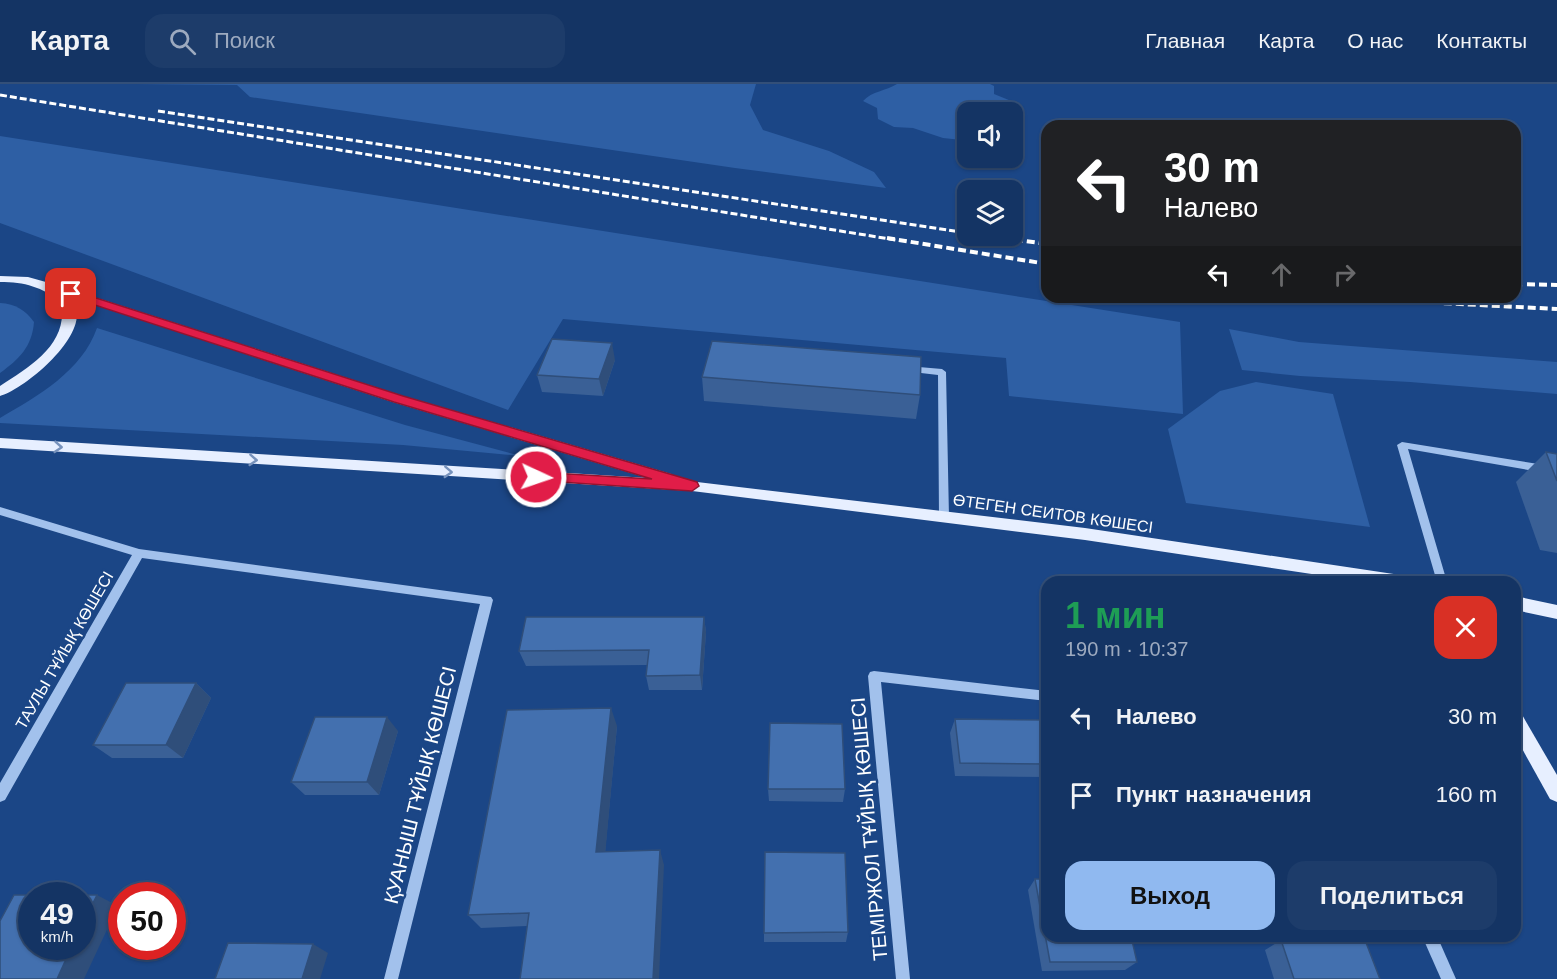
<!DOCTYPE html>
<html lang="ru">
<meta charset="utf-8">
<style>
:root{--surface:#143464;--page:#1d3c6a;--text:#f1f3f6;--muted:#9daabf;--line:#334f78;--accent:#90b9f0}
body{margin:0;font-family:Helvetica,sans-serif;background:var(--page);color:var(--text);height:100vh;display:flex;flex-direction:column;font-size:22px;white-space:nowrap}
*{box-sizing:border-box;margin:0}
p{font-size:20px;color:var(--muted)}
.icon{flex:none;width:33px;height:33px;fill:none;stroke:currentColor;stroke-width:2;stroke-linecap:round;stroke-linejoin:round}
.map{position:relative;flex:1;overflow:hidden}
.sheet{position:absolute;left:1041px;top:492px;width:480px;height:366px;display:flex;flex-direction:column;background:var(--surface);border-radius:18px;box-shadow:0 2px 4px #0004,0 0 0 2px var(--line)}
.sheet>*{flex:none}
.banner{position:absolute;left:1041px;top:36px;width:480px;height:183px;border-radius:18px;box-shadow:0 2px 4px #0004,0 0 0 2px var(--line);background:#202124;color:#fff;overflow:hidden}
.fabs{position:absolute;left:957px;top:18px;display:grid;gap:12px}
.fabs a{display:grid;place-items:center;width:66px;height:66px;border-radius:12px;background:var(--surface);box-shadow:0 2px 4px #0004,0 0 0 2px var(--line);font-size:30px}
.speed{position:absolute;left:18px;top:798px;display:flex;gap:12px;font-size:30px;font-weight:700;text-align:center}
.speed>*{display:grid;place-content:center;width:78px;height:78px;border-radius:50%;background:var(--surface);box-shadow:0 2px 4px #0004,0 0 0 2px var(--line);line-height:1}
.speed small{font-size:15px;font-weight:400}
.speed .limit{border:9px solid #d22;background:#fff;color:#111}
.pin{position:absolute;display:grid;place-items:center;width:51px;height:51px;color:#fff;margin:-26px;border-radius:12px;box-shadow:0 3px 9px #0006}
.me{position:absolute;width:66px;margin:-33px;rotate:93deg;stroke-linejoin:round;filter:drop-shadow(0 0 4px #0008)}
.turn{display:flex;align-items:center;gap:21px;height:126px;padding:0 24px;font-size:27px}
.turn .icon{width:78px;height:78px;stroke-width:2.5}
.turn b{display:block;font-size:42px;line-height:51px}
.lanes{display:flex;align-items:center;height:57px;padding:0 24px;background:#0003;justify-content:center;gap:30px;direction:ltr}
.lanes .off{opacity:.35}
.round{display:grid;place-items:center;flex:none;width:63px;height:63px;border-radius:18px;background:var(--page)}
.summary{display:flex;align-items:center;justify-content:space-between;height:102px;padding:0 24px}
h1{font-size:36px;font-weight:700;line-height:45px;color:#1e9e55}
.action{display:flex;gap:12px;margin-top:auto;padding:12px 24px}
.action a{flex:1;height:69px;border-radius:18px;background:var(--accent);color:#111;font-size:24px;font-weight:700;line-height:69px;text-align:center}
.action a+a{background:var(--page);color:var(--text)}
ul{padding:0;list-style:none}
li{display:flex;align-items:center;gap:18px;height:78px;padding:0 24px}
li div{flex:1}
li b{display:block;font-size:22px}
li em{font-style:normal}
header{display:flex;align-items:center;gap:36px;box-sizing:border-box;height:84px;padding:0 30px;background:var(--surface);border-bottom:2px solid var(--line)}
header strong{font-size:28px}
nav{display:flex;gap:33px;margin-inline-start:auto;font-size:21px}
.search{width:420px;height:54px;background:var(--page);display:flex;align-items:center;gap:15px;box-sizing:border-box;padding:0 21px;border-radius:18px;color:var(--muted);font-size:22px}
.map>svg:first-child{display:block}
</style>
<header>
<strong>Карта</strong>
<div class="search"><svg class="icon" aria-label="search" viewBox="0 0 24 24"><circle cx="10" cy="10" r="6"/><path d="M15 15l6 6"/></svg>Поиск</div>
<nav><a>Главная</a><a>Карта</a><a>О нас</a><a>Контакты</a></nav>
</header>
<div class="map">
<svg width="1557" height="895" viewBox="0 0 1557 895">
<rect width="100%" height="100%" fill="#1b4686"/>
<!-- green -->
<g fill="#2e5fa4">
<polygon points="135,0 756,0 750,21 763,46 829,67 874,88 886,104 735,84 250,13 237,1"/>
<path d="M897,0H990L994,2V10L1021,21V34L1013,40L1012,28H968L967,52L962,56L943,54L913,44L894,43L878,35L877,24L863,17C872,7 886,7 897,0Z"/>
<polygon points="0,52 1180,238 1183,330 1009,312 1006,274 563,235 508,326 0,139"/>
<path d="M0,219C16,220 25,226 34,238C32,263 19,275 0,289Z"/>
<path d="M97,244L405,341L521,372L403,361L0,339V334C38,312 82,287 97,244Z"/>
<polygon points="1229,245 1299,258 1557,278 1557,310 1410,298 1300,292 1242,286"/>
<polygon points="1256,298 1333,310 1370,443 1186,419 1168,345 1220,307"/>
</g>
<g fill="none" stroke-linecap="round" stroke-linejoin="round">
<!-- minor -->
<g fill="#a2c1ec" fill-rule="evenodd">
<polygon points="907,282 942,285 946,288 949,433 944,437 939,433 938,291 904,287 903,285"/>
<polygon points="1402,358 1557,383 1557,391 1408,365 1447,498 1437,498 1397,361"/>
<polygon points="0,423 139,465 491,513 493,516 398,895 384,895 480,520 142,474 5,716 0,718 0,699 132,471 0,431"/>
<polygon points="874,587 1047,607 1047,617 881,598 910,895 896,895 868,592 870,588"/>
<polygon points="1422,852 1437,852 1456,895 1441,895"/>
</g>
<!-- major -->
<g fill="#e7efff" fill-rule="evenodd">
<path d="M0,192L28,193L53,200L403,312L671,390L672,395L1085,444L1407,492L1413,493L1415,498H1365L1085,456L692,407L0,364V354L648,394L393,318L68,212C103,241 26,305 0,312V302C31,282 69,260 61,218C42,203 25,198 0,198Z"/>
<polygon points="1515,512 1557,521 1557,535 1515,526"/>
<polygon points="1515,627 1521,629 1557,691 1557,718 1550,715 1515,652"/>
</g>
<!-- rail-far1 -->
<g stroke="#fff" stroke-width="3" stroke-dasharray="7 3" stroke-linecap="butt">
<polyline points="0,11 896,156"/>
<polyline points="158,27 968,149"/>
<polyline points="987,152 1014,156"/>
</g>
<!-- rail -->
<g stroke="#fff" stroke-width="4" stroke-dasharray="8 4" stroke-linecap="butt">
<polyline points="887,154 1047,180"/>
<polyline points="1003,154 1047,160"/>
<polyline points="1515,200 1557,201"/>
<polyline points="1324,213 1557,225"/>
</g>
</g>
<!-- wall -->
<g fill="#3a6096">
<polygon points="615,276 603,312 542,308 537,291"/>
<polygon points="702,293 920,311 916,335 704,317"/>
<polygon points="1546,368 1557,370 1557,469 1540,466 1516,398"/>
<polygon points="704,533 706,548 702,606 649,606 646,592 647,581 526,582 519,567"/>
<polygon points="196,599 211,614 183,674 112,674 93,661"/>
<polygon points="955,635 1047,636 1047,693 955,692 950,649"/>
<polygon points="617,642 605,768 664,781 527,842 481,844 468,831"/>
<polygon points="398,647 379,711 305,711 291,698"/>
<polygon points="768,705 845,705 843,718 769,717"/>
<polygon points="1035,795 1137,878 1125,886 1042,887 1028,806"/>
<polygon points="848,848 846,858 764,858 764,849"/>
<polygon points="1281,856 1380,895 1274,895 1265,866"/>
</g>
<!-- shaded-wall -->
<g fill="#2f4e7a">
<polygon points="612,259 615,276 603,312 599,295"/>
<polygon points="704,533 706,548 702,606 700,591"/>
<polygon points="196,599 211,614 183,674 166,661"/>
<polygon points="611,624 617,642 604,783 596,768"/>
<polygon points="387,633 398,647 379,711 367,698"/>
<polygon points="660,766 664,781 659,895 653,895"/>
<polygon points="97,811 118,822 84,895 57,895 72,862 82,862 82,841"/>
<polygon points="313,860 328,869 320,895 302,895"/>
</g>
<!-- building -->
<g fill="#4370af" stroke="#2f4e7a" stroke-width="1.5">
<polygon points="552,255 612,259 599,295 537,291"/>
<polygon points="712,257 921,273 920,311 702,293"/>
<polygon points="1546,368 1557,370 1557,397"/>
<polygon points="526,533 704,533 700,591 646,592 649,566 519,567"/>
<polygon points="126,599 196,599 166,661 93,661"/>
<polygon points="611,624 596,768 660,766 653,895 520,895 529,829 468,831 507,626"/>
<polygon points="315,633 387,633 367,698 291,698"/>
<polygon points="955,635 1047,636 1047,680 960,679"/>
<polygon points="770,639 842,640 845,705 768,705"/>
<polygon points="765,768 845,769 848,848 764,849"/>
<polygon points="1035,795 1047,795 1047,852 1131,852 1137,878 1050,878"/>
<polygon points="14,811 97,811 82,841 82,812 32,812 32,862 72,862 57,895 0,895 0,837"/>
<polygon points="1281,856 1365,856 1380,895 1294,895"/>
<polygon points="228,859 313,860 302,895 215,895"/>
</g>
<!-- one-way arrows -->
<defs><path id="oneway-chevron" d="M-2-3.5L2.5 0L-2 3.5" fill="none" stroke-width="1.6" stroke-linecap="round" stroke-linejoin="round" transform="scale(1.5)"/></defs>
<g stroke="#7792bc">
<use href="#oneway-chevron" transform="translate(58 363) rotate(4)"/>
<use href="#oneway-chevron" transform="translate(253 376) rotate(4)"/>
<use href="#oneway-chevron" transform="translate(448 388) rotate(3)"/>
</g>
<!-- route -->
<polygon fill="#e11d48" stroke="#92132f" stroke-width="1.5" points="71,206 403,312 697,398 699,402 692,407 531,396 529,393 536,388 652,395 394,318 67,212 67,207"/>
<g text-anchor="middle" stroke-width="5" stroke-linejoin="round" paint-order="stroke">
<!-- street labels -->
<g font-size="16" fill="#fff" stroke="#1b4686">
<text transform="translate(1053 429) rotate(8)" y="6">ӨТЕГЕН СЕИТОВ КӨШЕСІ</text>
<text transform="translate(64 566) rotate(-60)" y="6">ТАУЛЫ ТҰЙЫҚ КӨШЕСІ</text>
</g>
<!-- near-street labels -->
<g font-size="20" fill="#fff" stroke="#1b4686">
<text transform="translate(420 701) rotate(-76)" y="7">ҚУАНЫШ ТҰЙЫҚ КӨШЕСІ</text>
<text transform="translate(869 745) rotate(-95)" y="7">ТЕМІРЖОЛ ТҰЙЫҚ КӨШЕСІ</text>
</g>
</g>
</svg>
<div class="fabs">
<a><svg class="icon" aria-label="sound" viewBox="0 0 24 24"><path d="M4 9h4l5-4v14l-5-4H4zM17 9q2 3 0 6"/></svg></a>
<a><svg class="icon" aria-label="layers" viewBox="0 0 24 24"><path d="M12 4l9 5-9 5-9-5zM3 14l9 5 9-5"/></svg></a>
</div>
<div class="speed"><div>49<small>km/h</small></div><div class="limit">50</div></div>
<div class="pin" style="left:71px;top:210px;background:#d93025"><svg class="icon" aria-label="arrive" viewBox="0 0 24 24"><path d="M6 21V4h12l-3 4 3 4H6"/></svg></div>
<svg class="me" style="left:536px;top:393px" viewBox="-20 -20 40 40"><circle r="17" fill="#e11d48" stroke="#fff" stroke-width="3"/><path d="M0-11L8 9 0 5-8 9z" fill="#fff"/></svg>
<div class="banner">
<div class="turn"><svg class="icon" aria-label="left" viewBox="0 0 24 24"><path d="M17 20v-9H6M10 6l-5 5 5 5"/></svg><div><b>30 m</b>Налево</div></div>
<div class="lanes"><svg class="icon" aria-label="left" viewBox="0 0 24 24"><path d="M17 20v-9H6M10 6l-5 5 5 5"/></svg><svg class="icon off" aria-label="ahead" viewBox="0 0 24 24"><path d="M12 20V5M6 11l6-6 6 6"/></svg><svg class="icon off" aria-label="right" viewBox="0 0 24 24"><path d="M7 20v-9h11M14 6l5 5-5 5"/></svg></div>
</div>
<section class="sheet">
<div class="summary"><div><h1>1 мин</h1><p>190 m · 10:37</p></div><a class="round" style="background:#d93025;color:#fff"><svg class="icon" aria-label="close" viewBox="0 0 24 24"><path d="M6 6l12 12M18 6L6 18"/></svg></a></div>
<ul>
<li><svg class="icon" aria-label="left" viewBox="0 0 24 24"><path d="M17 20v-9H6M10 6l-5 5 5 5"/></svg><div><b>Налево</b></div><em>30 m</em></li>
<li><svg class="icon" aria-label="arrive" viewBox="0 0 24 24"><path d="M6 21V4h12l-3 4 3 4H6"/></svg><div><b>Пункт назначения</b></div><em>160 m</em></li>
</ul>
<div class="action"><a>Выход</a><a>Поделиться</a></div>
</section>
</div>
